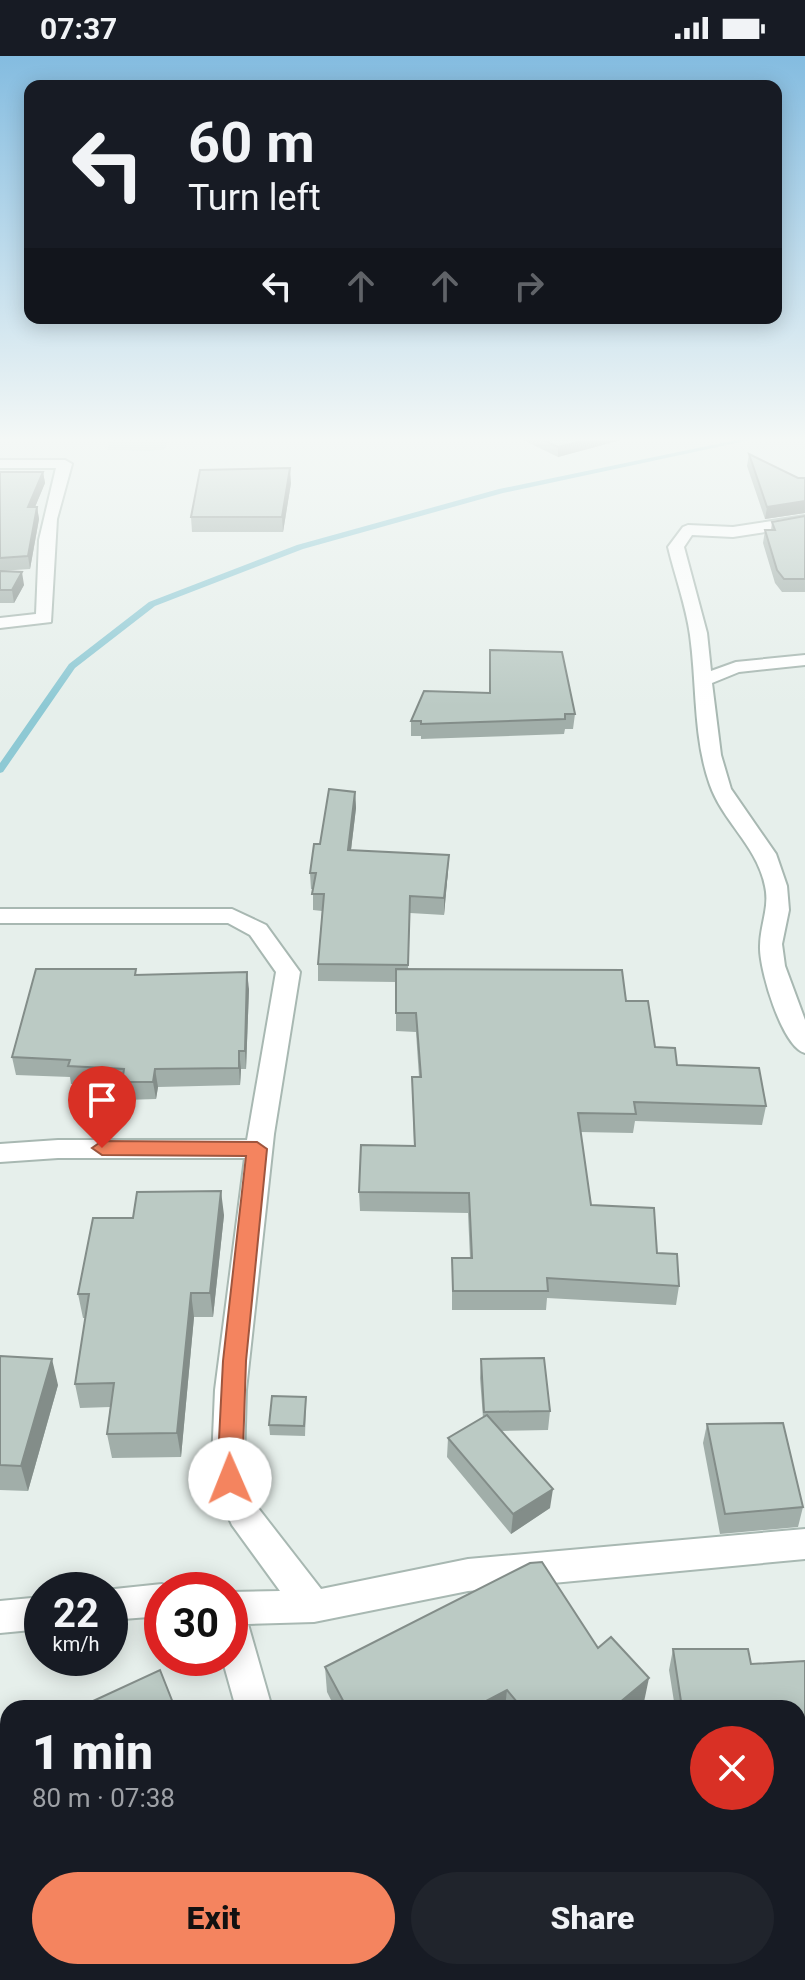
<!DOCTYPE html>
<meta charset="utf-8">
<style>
:root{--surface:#171b24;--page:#20242c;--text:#f1f3f6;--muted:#9ea1a6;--accent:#f4845f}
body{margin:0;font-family:Roboto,sans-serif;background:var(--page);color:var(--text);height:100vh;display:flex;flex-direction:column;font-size:30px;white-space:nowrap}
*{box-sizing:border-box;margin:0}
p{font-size:26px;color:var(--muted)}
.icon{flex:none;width:44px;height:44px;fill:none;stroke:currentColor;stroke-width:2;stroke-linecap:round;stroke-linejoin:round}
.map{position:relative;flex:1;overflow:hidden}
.side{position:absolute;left:0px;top:1644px;width:806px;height:280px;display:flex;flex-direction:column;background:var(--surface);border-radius:24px 24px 0 0;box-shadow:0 4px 20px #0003}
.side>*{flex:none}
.banner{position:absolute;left:24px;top:24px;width:758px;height:244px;border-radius:16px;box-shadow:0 4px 20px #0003;background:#171b24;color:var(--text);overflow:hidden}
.speed{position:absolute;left:24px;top:1516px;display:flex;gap:16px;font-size:40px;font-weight:700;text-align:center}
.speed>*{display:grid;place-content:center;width:104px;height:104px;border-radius:50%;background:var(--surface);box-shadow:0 4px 20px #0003;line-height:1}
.speed small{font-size:20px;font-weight:400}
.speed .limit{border:12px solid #d22;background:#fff;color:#111}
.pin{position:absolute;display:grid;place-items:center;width:68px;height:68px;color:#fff;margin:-82px -34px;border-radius:50% 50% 50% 0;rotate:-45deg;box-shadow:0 0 8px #0007}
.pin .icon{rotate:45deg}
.me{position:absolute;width:88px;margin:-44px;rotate:359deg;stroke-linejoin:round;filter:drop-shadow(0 0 6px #0008)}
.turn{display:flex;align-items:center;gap:28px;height:168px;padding:0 32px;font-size:36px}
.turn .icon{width:104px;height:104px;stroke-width:2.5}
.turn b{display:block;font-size:56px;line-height:68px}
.lanes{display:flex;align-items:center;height:76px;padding:0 32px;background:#0003;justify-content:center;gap:40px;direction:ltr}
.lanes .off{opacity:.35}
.round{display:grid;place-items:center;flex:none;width:84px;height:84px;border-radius:42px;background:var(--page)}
.overview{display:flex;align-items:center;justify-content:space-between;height:136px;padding:0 32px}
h1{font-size:48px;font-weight:800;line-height:60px}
.primary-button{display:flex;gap:16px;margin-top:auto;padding:16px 32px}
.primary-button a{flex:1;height:92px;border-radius:48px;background:var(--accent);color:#111;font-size:32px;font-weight:800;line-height:92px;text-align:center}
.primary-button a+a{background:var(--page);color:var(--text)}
.status{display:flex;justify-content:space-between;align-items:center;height:56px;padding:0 40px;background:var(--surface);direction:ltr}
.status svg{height:22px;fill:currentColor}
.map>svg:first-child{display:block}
</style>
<div class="status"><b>07:37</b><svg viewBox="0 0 49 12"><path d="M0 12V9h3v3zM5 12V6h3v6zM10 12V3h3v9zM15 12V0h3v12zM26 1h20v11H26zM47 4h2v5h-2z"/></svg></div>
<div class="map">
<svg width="805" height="1924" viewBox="0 0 805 1924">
<rect width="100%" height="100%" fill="#e6efeb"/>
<!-- built -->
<polygon fill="#d4dfda" points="123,381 158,382 169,384 165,393 150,395 107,394 111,384"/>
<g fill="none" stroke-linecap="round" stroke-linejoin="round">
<!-- stream -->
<polygon fill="#8ec9d4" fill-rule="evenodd" points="751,381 764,381 503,437 303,493 155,550 75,612 3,716 0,717 0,707 69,608 149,546 297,489 499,433"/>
<defs>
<g id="minor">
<polygon points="0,404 65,404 72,408 57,463 51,566 0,572 0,562 36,558 39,484 56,412 0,412"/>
<path d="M805,460V470L733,481L692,479L684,491L707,577L711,615L736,606L805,599V609L739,616L712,627L721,699L731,733L776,798L787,830L789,854L782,888L785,910L805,964V997C782,991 759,913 760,890C760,869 770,851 765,830C757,790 723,766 710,729C693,682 697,629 690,579C686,550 675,520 668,491L683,471L688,469L733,471Z"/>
<polygon points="0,853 232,853 266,869 300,916 274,1078 246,1334 244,1405 255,1448 321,1533 468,1503 805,1473 805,1503 468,1535 314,1566 248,1568 272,1652 236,1652 222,1602 230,1602 230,1536 280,1535 232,1469 219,1441 212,1405 215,1334 245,1102 58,1102 0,1106 0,1088 58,1084 247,1084 276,916 250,879 228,867 0,867"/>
<polygon points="162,1528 175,1534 162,1534 162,1560 110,1564 110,1534 105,1534"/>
<polygon points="42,1541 42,1573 0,1577 0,1545"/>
<polygon points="402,1916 448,1916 452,1924 406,1924"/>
</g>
</defs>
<!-- minor casing -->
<use href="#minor" stroke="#a8b8b2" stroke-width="4"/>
<!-- minor -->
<use href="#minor" fill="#fff" fill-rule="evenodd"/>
</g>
<!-- wall -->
<g fill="#a1aea9">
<polygon points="517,381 632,381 558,401"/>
<polygon points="749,398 798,422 805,422 805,457 765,463 747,410"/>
<polygon points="0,416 43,416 45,427 35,451 37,451 39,463 30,513 0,515"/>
<polygon points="291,427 283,476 192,476 191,461"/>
<polygon points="805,460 805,536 782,536 775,527 763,487 765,474 771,474 772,466"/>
<polygon points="0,515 24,529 14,547 0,547"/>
<polygon points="575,658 573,673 565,673 564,678 421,683 421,680 411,680 411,665"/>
<polygon points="355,736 356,752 351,794 448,815 444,859 410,857 408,913 626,945 655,991 677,1009 766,1050 762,1069 635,1065 633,1077 580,1076 591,1149 657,1197 679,1230 676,1249 547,1242 546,1254 452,1254 452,1202 470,1202 468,1157 360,1155 359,1136 414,1090 412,1021 419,1021 416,976 396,975 396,926 318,925 318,908 322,855 313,854 313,833 311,833 310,817 320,788"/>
<polygon points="137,919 249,933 246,1013 241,1013 240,1029 158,1031 156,1043 124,1044 122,1030 71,1028 70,1021 16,1019 12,1001"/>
<polygon points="224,1159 213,1261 194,1261 181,1401 112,1402 107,1378 110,1351 80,1352 75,1328 86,1262 83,1262 78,1238 133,1162"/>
<polygon points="0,1300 58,1329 28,1435 0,1434"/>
<polygon points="481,1303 550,1355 548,1374 501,1375 550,1452 511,1478 447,1401 448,1382 483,1362 480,1322"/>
<polygon points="306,1351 305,1380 270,1379 269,1369"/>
<polygon points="707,1368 803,1451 798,1471 720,1478 703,1387"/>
<polygon points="598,1592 644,1646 637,1652 335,1652 327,1636 325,1611"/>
<polygon points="673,1593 751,1608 805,1605 805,1922 797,1923 795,1916 798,1916 798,1652 675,1652 669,1614"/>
<polygon points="86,1916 274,1916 265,1924 91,1924"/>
<polygon points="645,1916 700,1916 701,1924 648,1924"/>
</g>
<!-- shaded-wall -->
<g fill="#838d89">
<polygon points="597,381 632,381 558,401 558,391"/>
<polygon points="290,412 291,427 283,476 282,461"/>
<polygon points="43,416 45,427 30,463 28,451"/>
<polygon points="805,445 805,457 765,463 767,451"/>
<polygon points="37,451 39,463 30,513 28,500"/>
<polygon points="22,516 24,529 14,547 12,534"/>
<polygon points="355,736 356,752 349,810 348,794"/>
<polygon points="449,799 448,815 444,859 444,842"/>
<polygon points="247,916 249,933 246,1013 245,995"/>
<polygon points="239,995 241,1013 240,1029 239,1012"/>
<polygon points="155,1013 158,1031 156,1043 153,1026"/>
<polygon points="221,1135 224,1159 213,1261 210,1237"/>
<polygon points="191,1237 194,1261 181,1401 177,1377"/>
<polygon points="52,1303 58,1329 28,1435 21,1410"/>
<polygon points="553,1433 550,1452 511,1478 513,1458"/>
<polygon points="649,1622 644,1646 637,1652 613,1652"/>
<polygon points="507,1634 505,1652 473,1652"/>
<polygon points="244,1916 274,1916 265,1924 234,1924"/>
</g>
<!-- building -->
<g fill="#bbcac4" stroke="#838d89" stroke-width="2">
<polygon points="537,381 597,381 558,391"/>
<polygon points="749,398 798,422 805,422 805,445 767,451"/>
<polygon points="290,412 282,461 191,461 200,414"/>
<polygon points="0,416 43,416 28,451 37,451 28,500 0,502"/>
<polygon points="805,460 805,523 784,523 777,514 765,474 775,474 772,466"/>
<polygon points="0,515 22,516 12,534 0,534"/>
<polygon points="490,594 562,596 575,658 565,658 565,663 421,668 421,665 411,665 424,635 490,637"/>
<polygon points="329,733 355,736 348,794 449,799 444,842 410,840 408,909 318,908 324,838 312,838 316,817 310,817 314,788 320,788"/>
<polygon points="36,913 136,913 135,919 247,916 245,995 239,995 239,1012 155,1013 153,1026 122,1026 124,1013 68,1010 70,1004 12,1001"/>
<polygon points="396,913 622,914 626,945 648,945 655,991 675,992 677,1009 759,1012 766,1050 634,1046 636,1058 578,1057 591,1149 654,1152 657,1197 677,1198 679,1230 547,1222 548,1235 453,1235 452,1202 472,1202 469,1137 359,1136 361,1089 415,1090 412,1021 421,1021 416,957 396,957"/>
<polygon points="221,1135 210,1237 191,1237 177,1377 107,1378 114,1327 75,1328 89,1238 78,1238 93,1162 133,1162 137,1136"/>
<polygon points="0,1300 52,1303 21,1410 0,1409"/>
<polygon points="544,1302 550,1355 484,1356 481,1303"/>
<polygon points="272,1340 306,1341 304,1370 269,1369"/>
<polygon points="487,1359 553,1433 513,1458 448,1382"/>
<polygon points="783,1367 803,1451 725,1458 707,1368"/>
<polygon points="542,1506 598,1592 611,1581 649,1622 613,1652 522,1652 507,1634 473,1652 347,1652 325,1611 530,1507"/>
<polygon points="673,1593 748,1593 751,1608 805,1605 805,1905 798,1873 798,1710 803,1709 798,1690 798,1652 682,1652"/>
<polygon points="160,1614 175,1652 78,1652"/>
<polygon points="91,1916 244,1916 234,1924 96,1924"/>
<polygon points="397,1916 406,1916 407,1924 358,1924"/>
<polygon points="656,1916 700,1916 701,1924 658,1924"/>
</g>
<!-- sky -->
<linearGradient id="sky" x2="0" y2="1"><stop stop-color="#84bce0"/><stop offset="0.59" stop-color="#f4f8f6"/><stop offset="1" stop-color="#f4f8f6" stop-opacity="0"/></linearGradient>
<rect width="805" height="650" fill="url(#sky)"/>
<!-- route -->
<polygon fill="#f4845f" stroke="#9f563e" stroke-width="2" points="102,1085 257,1086 267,1093 246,1305 242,1423 238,1430 230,1433 221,1430 217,1423 223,1305 246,1100 102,1099 92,1092"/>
</svg>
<div class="speed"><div>22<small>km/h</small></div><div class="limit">30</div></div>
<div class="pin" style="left:102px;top:1092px;background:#d93025"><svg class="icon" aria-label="arrive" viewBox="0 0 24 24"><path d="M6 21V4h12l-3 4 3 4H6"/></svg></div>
<svg class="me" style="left:230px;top:1423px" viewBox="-20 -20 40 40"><circle r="19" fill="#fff"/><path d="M0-13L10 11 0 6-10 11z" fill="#f4845f"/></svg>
<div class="banner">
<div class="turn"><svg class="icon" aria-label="left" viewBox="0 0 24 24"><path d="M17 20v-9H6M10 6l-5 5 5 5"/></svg><div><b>60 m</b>Turn left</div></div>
<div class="lanes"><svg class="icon" aria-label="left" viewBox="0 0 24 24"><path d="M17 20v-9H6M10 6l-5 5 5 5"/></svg><svg class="icon off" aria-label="ahead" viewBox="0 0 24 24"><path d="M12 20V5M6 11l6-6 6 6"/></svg><svg class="icon off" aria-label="ahead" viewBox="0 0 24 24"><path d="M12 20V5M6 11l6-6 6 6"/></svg><svg class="icon off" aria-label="right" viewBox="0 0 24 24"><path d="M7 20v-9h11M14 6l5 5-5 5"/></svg></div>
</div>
<section class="side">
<div class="overview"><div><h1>1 min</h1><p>80 m · 07:38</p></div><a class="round" style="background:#d93025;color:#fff"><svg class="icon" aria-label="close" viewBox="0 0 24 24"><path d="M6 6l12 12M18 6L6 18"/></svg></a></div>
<div class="primary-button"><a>Exit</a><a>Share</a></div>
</section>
</div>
